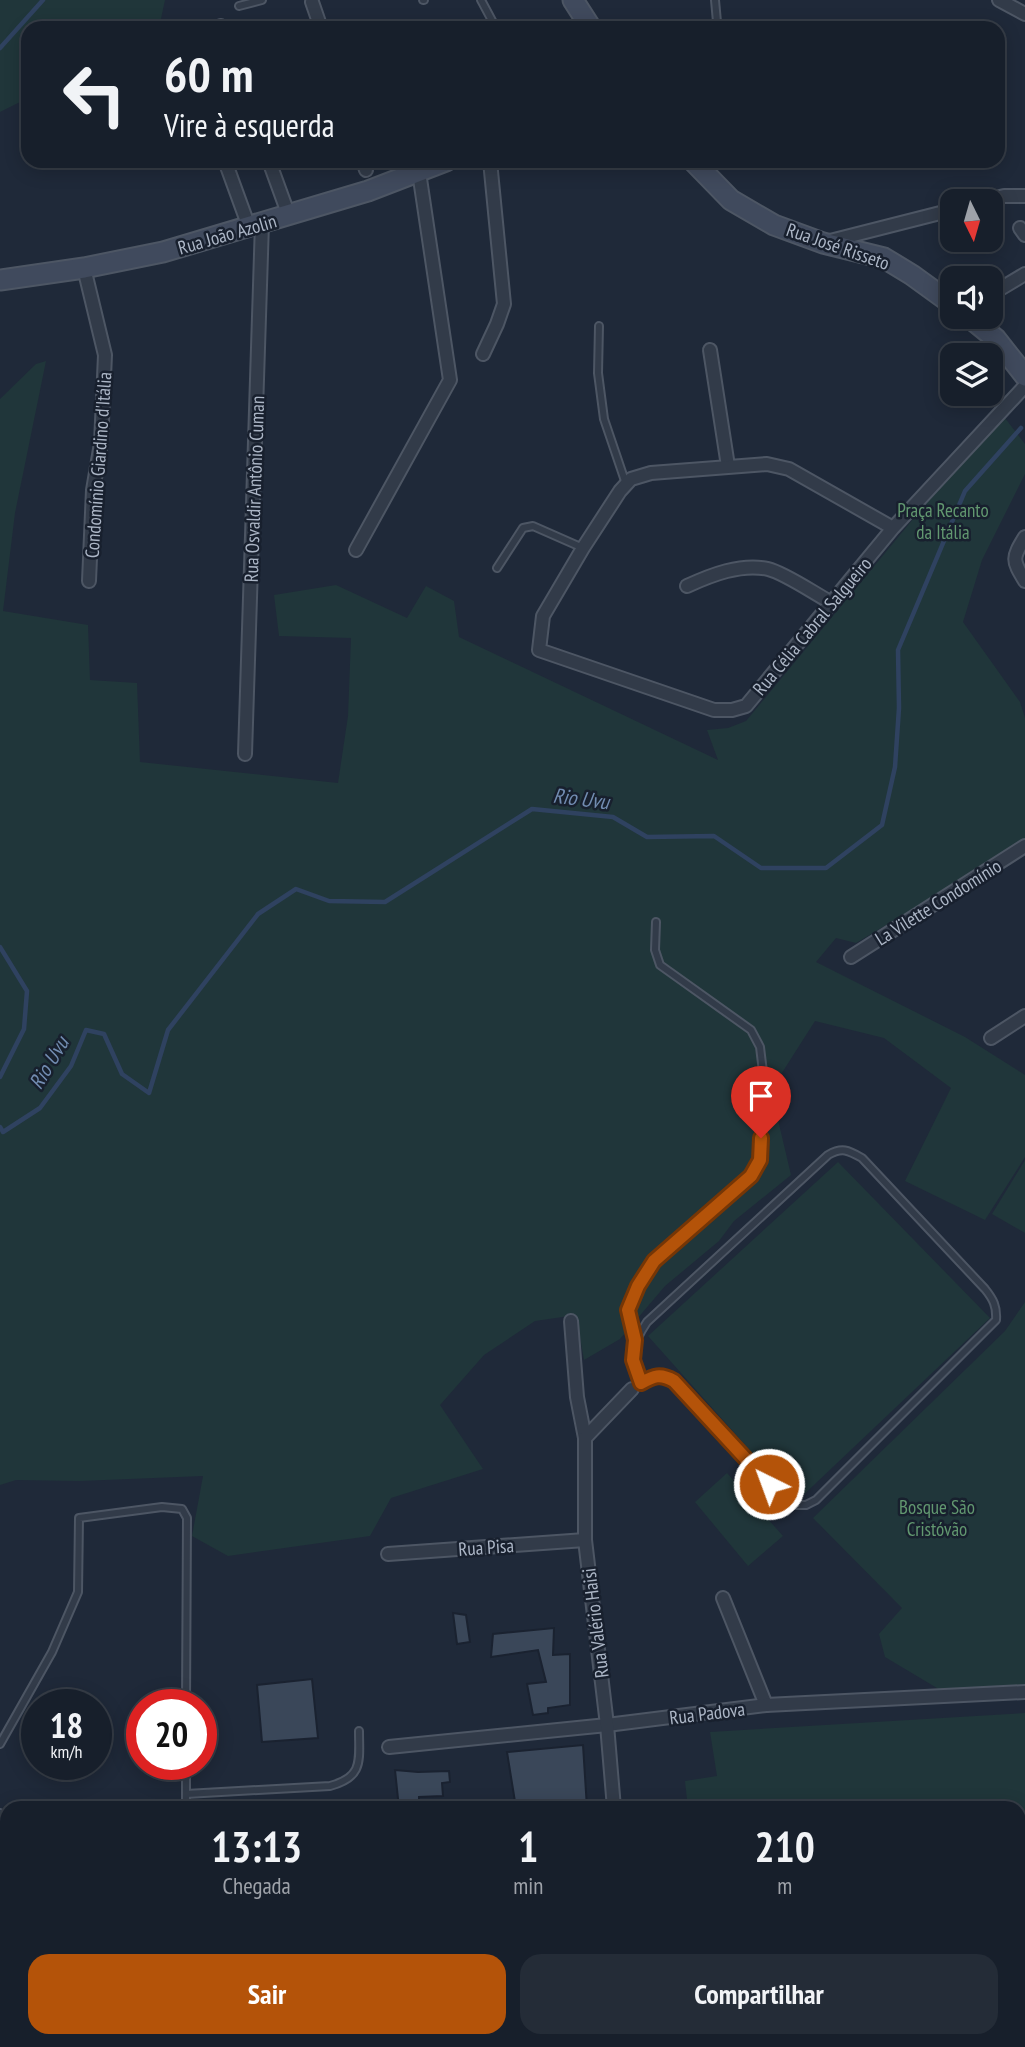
<!DOCTYPE html>
<html lang="pt">
<meta charset="utf-8">
<style>
:root{--surface:#171f2b;--page:#242c37;--text:#f1f3f6;--muted:#9ea2a9;--line:#363d47;--accent:#b45309}
body{margin:0;font-family:"PT Sans Narrow",sans-serif;background:var(--page);color:var(--text);height:100vh;display:flex;flex-direction:column;font-size:26px;white-space:nowrap}
*{box-sizing:border-box;margin:0}
p{font-size:23px;color:var(--muted)}
.icon{flex:none;width:38px;height:38px;fill:none;stroke:currentColor;stroke-width:2;stroke-linecap:round;stroke-linejoin:round}
.map{position:relative;flex:1;overflow:hidden}
.details{position:absolute;left:0px;top:1801px;width:1026px;height:247px;display:flex;flex-direction:column;background:var(--surface);border-radius:21px 21px 0 0;box-shadow:0 4px 18px #0003,0 0 0 2px var(--line)}
.details>*{flex:none}
.banner{position:absolute;left:21px;top:21px;width:984px;height:147px;border-radius:21px;box-shadow:0 4px 18px #0003,0 0 0 2px var(--line);background:#171f2b;color:var(--text);overflow:hidden}
.needle{width:46px;rotate:175deg}
.tools{position:absolute;left:940px;top:189px;display:grid;gap:14px}
.tools a{display:grid;place-items:center;width:63px;height:63px;border-radius:14px;background:var(--surface);box-shadow:0 4px 18px #0003,0 0 0 2px var(--line);font-size:35px}
.speed{position:absolute;left:21px;top:1689px;display:flex;gap:14px;font-size:35px;font-weight:700;text-align:center}
.speed>*{display:grid;place-content:center;width:91px;height:91px;border-radius:50%;background:var(--surface);box-shadow:0 4px 18px #0003,0 0 0 2px var(--line);line-height:1}
.speed small{font-size:18px;font-weight:400}
.speed .limit{border:10px solid #d22;background:#fff;color:#111}
.pin{position:absolute;display:grid;place-items:center;width:60px;height:60px;color:#fff;margin:-72px -30px;border-radius:50% 50% 50% 0;rotate:-45deg;box-shadow:0 0 7px #0007}
.pin .icon{rotate:45deg}
.me{position:absolute;width:77px;margin:-38px;rotate:318deg;stroke-linejoin:round;filter:drop-shadow(0 0 5px #0008)}
.turn{display:flex;align-items:center;gap:24px;height:147px;padding:0 28px;font-size:32px}
.turn .icon{width:91px;height:91px;stroke-width:2.5}
.turn b{display:block;font-size:49px;line-height:60px}
.eta{display:flex;justify-content:space-evenly;align-items:center;height:119px;text-align:center}
.eta b{font-size:42px;font-weight:700;line-height:49px}
.primary-button{display:flex;gap:14px;margin-top:auto;padding:14px 28px}
.primary-button a{flex:1;height:80px;border-radius:21px;background:var(--accent);color:#fff;font-size:28px;font-weight:700;line-height:80px;text-align:center}
.primary-button a+a{background:var(--page);color:var(--text)}
.map>svg:first-child{display:block}
</style>
<div class="map">
<svg width="1025" height="2047" viewBox="0 0 1025 2047">
<rect width="100%" height="100%" fill="#1f2939"/>
<!-- green -->
<g fill="#20363a">
<polygon points="0,0 165,0 159,28 28,28 28,98 0,112"/>
<polygon points="46,361 15,513 3,611 88,625 90,680 137,683 140,762 338,783 348,716 351,638 279,636 274,595 336,585 407,618 426,586 454,601 459,637 718,760 707,730 728,728 746,721 952,472 1005,418 1025,444 1025,474 982,560 963,622 1020,702 1025,718 1025,842 856,943 836,938 816,962 965,1037 1025,1075 1025,1157 985,1220 905,1181 951,1088 884,1038 815,1021 771,1090 791,1175 734,1221 719,1241 665,1286 620,1339 584,1360 576,1315 535,1321 484,1355 440,1405 483,1469 391,1498 370,1536 228,1556 192,1536 203,1476 80,1481 16,1480 0,1485 0,399 36,364"/>
<polygon points="1025,1160 1025,1233 992,1214"/>
<polygon points="838,1162 990,1318 796,1502 648,1336"/>
<polygon points="1025,1302 1025,1691 952,1697 885,1657 879,1634 902,1608 813,1518 1005,1331"/>
<polygon points="727,1473 783,1536 748,1566 695,1502"/>
<polygon points="1025,1713 1025,2047 1010,2047 1010,2041 1018,2040 1018,1808 688,1808 685,1781 717,1776 710,1732"/>
<polygon points="728,2040 922,2040 923,2047 719,2047"/>
</g>
<g fill="none" stroke-linecap="round" stroke-linejoin="round">
<!-- stream -->
<g stroke="#2f4260" stroke-width="4.5">
<polyline points="0,48 43,0"/>
<polyline points="0,947 27,991 24,1029 0,1077"/>
<polyline points="0,1127 3,1132 40,1108 71,1066 86,1030 104,1034 122,1074 149,1093 168,1030 258,914 296,889 329,901 385,902 532,809 613,817 647,837 714,836 761,868 826,868 882,825 895,767 899,708 898,650 965,491 1021,428"/>
</g>
</g>
<!-- building -->
<g fill="#3a4759" stroke="#1a2230" stroke-width="2">
<polygon points="453,1613 466,1615 470,1642 457,1644"/>
<polygon points="554,1628 553,1655 570,1654 570,1705 548,1708 548,1713 533,1715 527,1684 546,1682 538,1650 491,1657 493,1634"/>
<polygon points="312,1679 318,1738 262,1742 257,1685"/>
<polygon points="583,1745 587,1808 516,1808 507,1752"/>
<polygon points="395,1770 418,1772 449,1771 450,1782 442,1783 443,1796 419,1797 419,1808 399,1808"/>
</g>
<g fill="none" stroke-linecap="round" stroke-linejoin="round">
<defs>
<g id="lane">
<polyline points="423,0 424,0"/>
<polyline points="481,0 496,28"/>
<polyline points="239,6 262,0"/>
<polyline points="710,28 717,22 715,0"/>
<polyline points="599,326 598,373 604,419 626,484"/>
<polyline points="497,568 523,528 533,526 583,548"/>
<polyline points="635,1340 628,1310 638,1286 654,1261 752,1176 760,1160 763,1072 760,1047 751,1030 660,965 655,950 656,922"/>
<path d="M632,1389C648,1379 657,1372 674,1381L788,1505H806L816,1500L996,1320C997,1306 993,1299 985,1289L862,1158C848,1150 842,1147 828,1155L647,1322C630,1347 632,1356 641,1383"/>
<polyline points="0,1744 52,1652 78,1592 79,1518 162,1507 182,1509 187,1518 186,1704"/>
<path d="M186,1794L330,1786C364,1777 359,1760 359,1731"/>
<polyline points="186,1808 186,1764"/>
<polyline points="0,1813 7,1817"/>
<polyline points="0,2033 7,2031"/>
<polyline points="199,2040 200,2047"/>
</g>
<g id="street">
<polyline points="999,0 1025,14"/>
<polyline points="312,2 321,28"/>
<polyline points="221,26 222,28"/>
<polyline points="225,161 249,227"/>
<polyline points="269,161 289,216"/>
<polyline points="363,161 366,170"/>
<polyline points="983,201 1004,196 1025,196"/>
<polyline points="1020,228 1025,235"/>
<polyline points="830,241 952,210"/>
<polyline points="84,268 105,355 101,443 93,490 89,581"/>
<polyline points="990,295 1025,274"/>
<polyline points="710,350 728,466"/>
<polyline points="483,354 497,324 504,304 490,161"/>
<polyline points="893,528 789,469 767,464 651,473 631,479 620,491 583,548 543,616 539,650 714,710 732,710 746,706 893,528 1025,386"/>
<path d="M1025,537C1012,558 1012,560 1025,581"/>
<polyline points="356,550 450,380 419,172"/>
<path d="M687,586C711,575 741,563 768,569C785,573 815,594 832,603"/>
<polyline points="245,754 262,223"/>
<polyline points="851,957 1025,846"/>
<polyline points="991,1038 1025,1016"/>
<polyline points="571,1321 577,1397 585,1438"/>
<polyline points="388,1554 585,1540"/>
<polyline points="723,1598 766,1705"/>
<polyline points="389,1747 607,1725 766,1705 1025,1692"/>
<polyline points="614,1808 607,1725 585,1540 585,1438 632,1389"/>
<polyline points="633,2040 633,2047"/>
</g>
<g id="secondary">
<polyline points="573,0 591,28"/>
<polyline points="693,161 731,200 774,225 823,243 884,258 912,275 952,304"/>
<polyline points="0,280 84,268 163,252 368,191 446,161"/>
<polyline points="969,317 996,339 1025,376"/>
</g>
</defs>
<!-- lane casing -->
<use href="#lane" stroke="#4d5664" stroke-width="10"/>
<!-- street casing -->
<use href="#street" stroke="#4d5664" stroke-width="16"/>
<!-- secondary casing -->
<use href="#secondary" stroke="#4d5664" stroke-width="23"/>
<!-- lane -->
<use href="#lane" stroke="#323b49" stroke-width="6"/>
<!-- street -->
<use href="#street" stroke="#323b49" stroke-width="12"/>
<!-- secondary -->
<use href="#secondary" stroke="#404a5d" stroke-width="19"/>
</g>
<g fill="none" stroke-linecap="round" stroke-linejoin="round">
<defs>
<path id="route" d="M761,1138L760,1160L751,1176L654,1261L638,1286L628,1310L635,1340L633,1360L641,1383C654,1376 660,1373 674,1381L769,1484"/>
</defs>
<!-- route casing -->
<use href="#route" stroke="#753606" stroke-width="18"/>
<!-- route -->
<use href="#route" stroke="#b45309" stroke-width="12"/>
</g>
<g text-anchor="middle" stroke-width="5" stroke-linejoin="round" paint-order="stroke">
<!-- street labels -->
<g font-size="19" fill="#acb6c6" stroke="#18202e">
<text transform="translate(227 234) rotate(-16)" y="7">Rua João Azolin</text>
<text transform="translate(838 246) rotate(19)" y="7">Rua José Risseto</text>
<text transform="translate(98 465) rotate(-86)" y="7">Condomínio Giardino d'Itália</text>
<text transform="translate(254 489) rotate(-88)" y="7">Rua Osvaldir Antônio Cuman</text>
<text transform="translate(812 626) rotate(-50)" y="7">Rua Célia Cabral Salgueiro</text>
<text transform="translate(938 902) rotate(-32)" y="7">La Vilette Condomínio</text>
<text transform="translate(486 1547) rotate(-4)" y="7">Rua Pisa</text>
<text transform="translate(595 1623) rotate(-97)" y="7">Rua Valério Haisi</text>
<text transform="translate(707 1713) rotate(-7)" y="7">Rua Padova</text>
</g>
<!-- park labels -->
<g font-size="19" fill="#629870" stroke="#18202e">
<text x="943" y="517">Praça Recanto<tspan x="943" dy="22">da Itália</tspan></text>
<text x="937" y="1514">Bosque São<tspan x="937" dy="22">Cristóvão</tspan></text>
</g>
<!-- water labels -->
<g font-size="21" font-style="italic" fill="#728cb1" stroke="#18202e">
<text transform="translate(581 799) rotate(7)" y="7">Rio Uvu</text>
<text transform="translate(49 1063) rotate(-59)" y="7">Rio Uvu</text>
</g>
</g>
</svg>
<div class="tools">
<a><svg class="needle" viewBox="-14 -14 28 28"><path d="M0-13l5 13h-10z" fill="#e53935"/><path d="M0 13l5-13h-10z" fill="#9ea2a9"/></svg></a>
<a><svg class="icon" aria-label="sound" viewBox="0 0 24 24"><path d="M4 9h4l5-4v14l-5-4H4zM17 9q2 3 0 6"/></svg></a>
<a><svg class="icon" aria-label="layers" viewBox="0 0 24 24"><path d="M12 4l9 5-9 5-9-5zM3 14l9 5 9-5"/></svg></a>
</div>
<div class="speed"><div>18<small>km/h</small></div><div class="limit">20</div></div>
<div class="pin" style="left:761px;top:1138px;background:#d93025"><svg class="icon" aria-label="arrive" viewBox="0 0 24 24"><path d="M6 21V4h12l-3 4 3 4H6"/></svg></div>
<svg class="me" style="left:769px;top:1484px" viewBox="-20 -20 40 40"><circle r="17" fill="#b45309" stroke="#fff" stroke-width="3"/><path d="M0-11L8 9 0 5-8 9z" fill="#fff"/></svg>
<div class="banner">
<div class="turn"><svg class="icon" aria-label="left" viewBox="0 0 24 24"><path d="M17 20v-9H6M10 6l-5 5 5 5"/></svg><div><b>60 m</b>Vire à esquerda</div></div>
</div>
<section class="details">
<div class="eta">
<div><b>13:13</b><p>Chegada</p></div>
<div><b>1</b><p>min</p></div>
<div><b>210</b><p>m</p></div>
</div>
<div class="primary-button"><a>Sair</a><a>Compartilhar</a></div>
</section>
</div>
